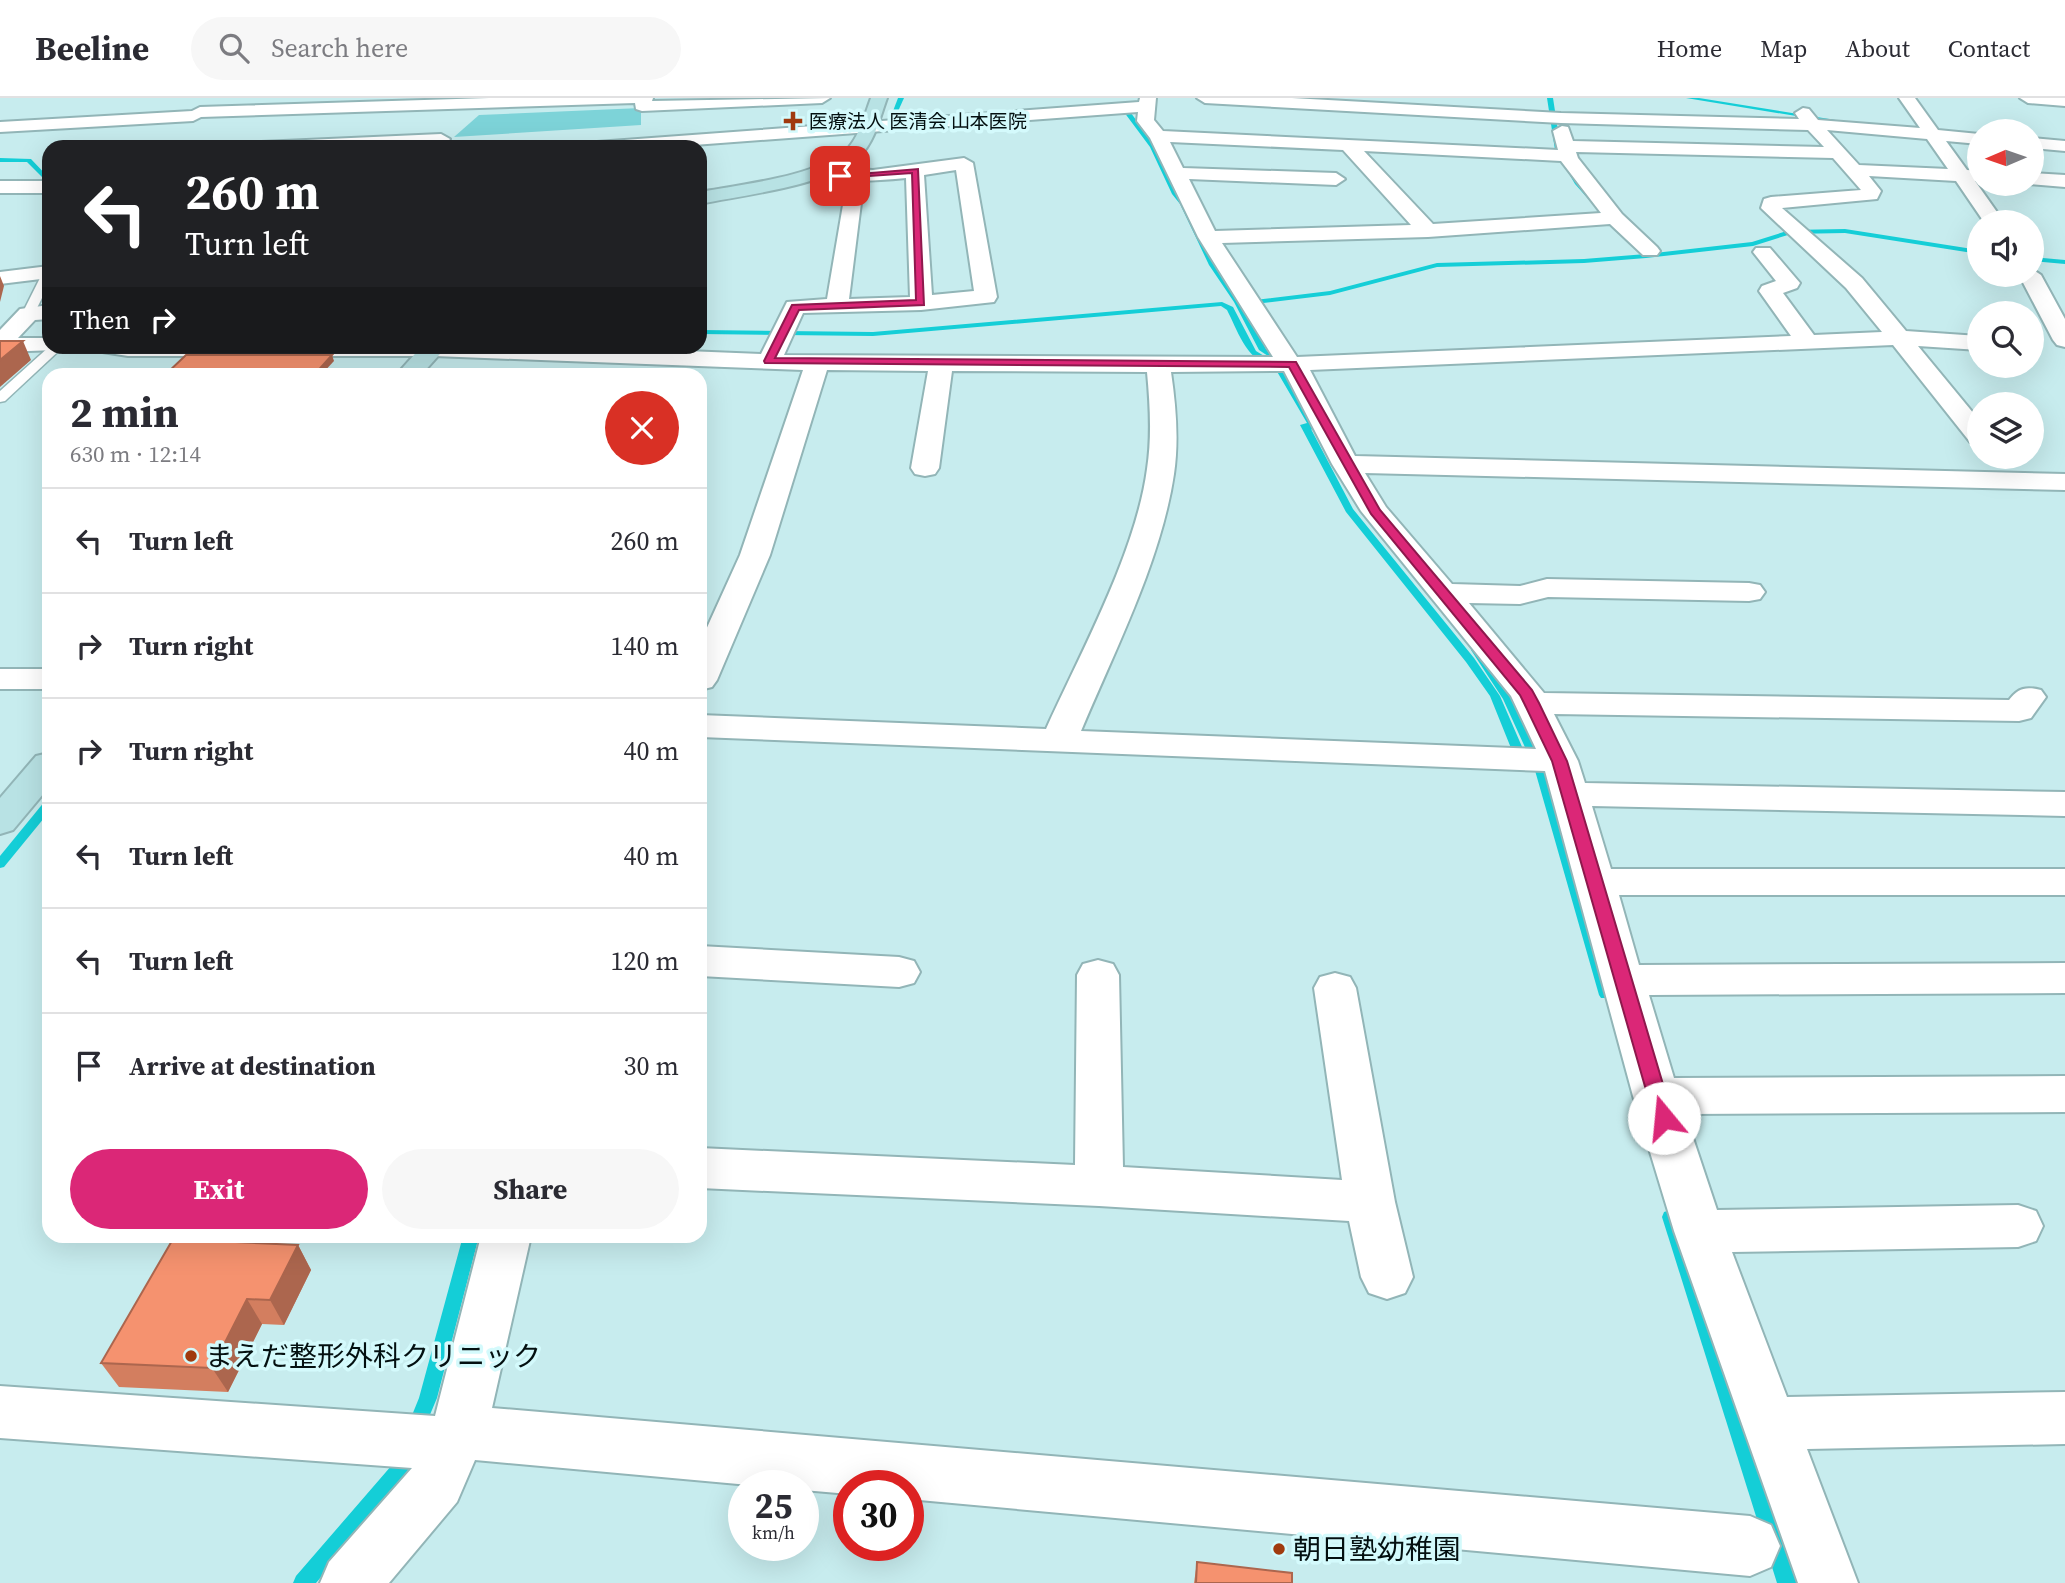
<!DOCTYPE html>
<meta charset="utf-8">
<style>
:root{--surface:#fff;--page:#f7f7f7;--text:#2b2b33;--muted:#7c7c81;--line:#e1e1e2;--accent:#db2777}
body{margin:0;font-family:"Source Serif 4","Noto Sans JP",serif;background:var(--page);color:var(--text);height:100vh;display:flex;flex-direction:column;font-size:26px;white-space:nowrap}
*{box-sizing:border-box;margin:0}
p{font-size:23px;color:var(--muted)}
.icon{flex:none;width:38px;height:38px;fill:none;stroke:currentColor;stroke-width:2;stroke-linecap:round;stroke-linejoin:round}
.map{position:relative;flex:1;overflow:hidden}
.details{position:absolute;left:42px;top:270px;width:665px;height:875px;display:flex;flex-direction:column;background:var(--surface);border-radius:21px;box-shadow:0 7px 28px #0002}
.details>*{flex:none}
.hud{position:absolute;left:42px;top:42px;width:665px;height:214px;border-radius:21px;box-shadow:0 7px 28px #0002;background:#202124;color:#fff;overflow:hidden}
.needle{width:46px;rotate:268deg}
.tools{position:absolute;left:1967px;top:21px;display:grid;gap:14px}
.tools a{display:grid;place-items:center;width:77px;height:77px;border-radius:50%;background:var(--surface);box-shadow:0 7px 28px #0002;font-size:35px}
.speed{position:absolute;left:728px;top:1372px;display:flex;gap:14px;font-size:35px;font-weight:700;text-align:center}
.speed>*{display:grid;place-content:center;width:91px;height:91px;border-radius:50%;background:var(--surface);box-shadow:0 7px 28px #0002;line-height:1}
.speed small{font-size:18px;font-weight:400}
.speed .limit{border:10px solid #d22;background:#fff;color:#111}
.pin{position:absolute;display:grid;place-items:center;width:60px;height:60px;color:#fff;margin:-30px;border-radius:14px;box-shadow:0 4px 10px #0006}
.me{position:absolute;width:77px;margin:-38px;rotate:343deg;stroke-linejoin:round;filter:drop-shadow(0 0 5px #0008)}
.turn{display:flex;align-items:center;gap:24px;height:147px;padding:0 28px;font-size:32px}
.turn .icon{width:91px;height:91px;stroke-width:2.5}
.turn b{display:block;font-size:49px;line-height:60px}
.then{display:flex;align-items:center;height:66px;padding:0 28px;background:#0003;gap:14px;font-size:26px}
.round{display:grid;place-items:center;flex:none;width:74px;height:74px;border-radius:37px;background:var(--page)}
.overview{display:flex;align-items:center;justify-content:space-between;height:119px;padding:0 28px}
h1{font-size:42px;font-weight:700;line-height:52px}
.primary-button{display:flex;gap:14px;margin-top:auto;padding:14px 28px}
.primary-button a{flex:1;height:80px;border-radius:42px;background:var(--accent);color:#fff;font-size:28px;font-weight:700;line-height:80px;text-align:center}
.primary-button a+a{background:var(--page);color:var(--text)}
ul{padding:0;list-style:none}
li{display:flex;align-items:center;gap:21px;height:105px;padding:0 28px;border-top:2px solid var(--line)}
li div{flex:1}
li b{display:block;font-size:26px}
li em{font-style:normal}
header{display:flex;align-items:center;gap:42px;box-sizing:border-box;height:98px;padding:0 35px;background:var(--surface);border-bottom:2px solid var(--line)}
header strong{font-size:33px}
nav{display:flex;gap:38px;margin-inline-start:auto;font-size:24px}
.search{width:490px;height:63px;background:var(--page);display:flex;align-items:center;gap:18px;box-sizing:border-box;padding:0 24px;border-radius:38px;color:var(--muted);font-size:26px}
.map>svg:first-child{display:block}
</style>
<header>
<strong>Beeline</strong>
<div class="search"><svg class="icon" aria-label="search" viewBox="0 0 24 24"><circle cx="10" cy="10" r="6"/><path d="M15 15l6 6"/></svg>Search here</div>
<nav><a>Home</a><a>Map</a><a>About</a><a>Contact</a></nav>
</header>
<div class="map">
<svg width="2065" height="1485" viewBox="0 0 2065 1485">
<rect width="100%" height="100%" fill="#c7ecee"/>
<!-- green -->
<polygon fill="#7dd3d8" points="641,10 641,27 454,39 479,17"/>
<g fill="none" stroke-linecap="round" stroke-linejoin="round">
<!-- stream -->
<g fill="#14ced7" fill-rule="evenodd">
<polygon points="898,0 904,0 895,20 890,21"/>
<polygon points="1547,0 1553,0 1561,52 1580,85 1594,101 1594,103 1590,103 1575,86 1555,52"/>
<polygon points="1686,0 1699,0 1854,25 1851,27"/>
<polygon points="1111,11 1128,11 1156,49 1178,95 1186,105 1215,167 1242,204 1266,251 1275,257 1319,332 1315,334 1311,331 1353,411 1474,560 1500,598 1529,665 1527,667 1523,668 1517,665 1490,598 1466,564 1346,414 1300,327 1307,325 1268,258 1259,252 1234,204 1209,167 1180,106 1172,96 1150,49 1124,14 1113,14"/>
<polygon points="0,60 31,61 49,80 49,86 27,64 0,64"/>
<polygon points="1845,131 1979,152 1979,156 1845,135 1791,136 1753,148 1646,160 1584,165 1437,169 1330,197 1246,207 1242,205 1246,203 1330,193 1437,165 1584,161 1646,156 1752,144 1790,132"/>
<polygon points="2032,159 2065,162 2065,166 2032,163"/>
<path d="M1222,204L1233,209L1256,253L1269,261V265C1247,264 1236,229 1227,212L1221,208L873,238L700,236V232L873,234Z"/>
<polygon points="1476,549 1480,550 1513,601 1546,669 1613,897 1611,900 1601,900 1599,897 1534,669 1503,601 1471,552"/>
<polygon points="49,702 49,714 4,769 0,770 0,758 45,703"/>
<polygon points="1670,1112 1676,1114 1678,1119 1797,1485 1777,1485 1662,1119 1664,1114"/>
<polygon points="463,1138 479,1138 437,1300 421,1338 415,1340 409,1338 406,1332 419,1300"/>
<polygon points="406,1347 412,1350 415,1356 405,1379 316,1485 293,1485 296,1478 392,1367 400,1350"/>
</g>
<defs>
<g id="lane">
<polygon points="49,170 49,186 34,216 32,219 24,219 22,216 43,174"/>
<polygon points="50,248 64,248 5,303 0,304 0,293"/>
</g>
<g id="street">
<polygon points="489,0 653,0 652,3 830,0 822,5 642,13 636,11 635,5 201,19 193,23 0,34 0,24 192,13 200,9"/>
<path d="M1140,0H1156L1154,22L1163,33L1558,52L1553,33L1562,28L1568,29L1573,43L1824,49L1808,32L1561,25L1205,5L1197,0H1292L1561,15L1799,21L1795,15L1803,10L1809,11L1818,22L1920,30L1899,0H1915L1938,32L1979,36V46L1946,43L1967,72L1979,73V83H1975L2004,124H1984L1956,83L1869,78L1881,93L1877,101L1782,110L1862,180L1906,233L1979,238V252L1918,248L1979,322V346L1970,344L1893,247L1310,272L1355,358L2065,376V392L1365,375L1386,409L1452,486L1520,488L1547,481L1749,485L1760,487L1765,494L1760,501L1749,503L1548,499L1520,506L1469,505L1544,595L2009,602C2018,590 2026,588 2041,592L2046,599L2031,620L2019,623L1554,616L1578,663L1585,685L2065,694V718L1592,708L1611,771H2065V797H1619L1639,867L2065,865V895L1649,897L1674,980L2065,978V1014L1685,1016L1717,1112L2018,1107L2036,1113L2043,1128L2036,1143L2018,1149L1732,1154L1787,1299L2065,1294V1346L1807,1351L1858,1485H1798L1674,1133L1633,998L1545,673L700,639V617L1046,631C1081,554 1136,454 1147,371C1152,339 1150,306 1147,274L952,273L939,370L935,376L925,378L915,376L911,370L928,273L827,272L770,457L717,582L712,589L700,592V545L740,457L803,272L434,258H128L96,253L93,248H562L761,256L787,204L827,201L844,101L851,99L861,105L849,201L910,199L906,80C875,83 844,85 812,77L810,73L812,69L873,72L964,60L973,65L997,199L994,204L921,212L803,215L784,257L1273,259L1198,139L1150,40L1137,23L1138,14L667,49H588L597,44L1139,4ZM1827,32L1927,41L1948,71L1859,67ZM1170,44L1343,52L1411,127L1215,133L1189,81L1336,87L1345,81L1336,75L1183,70ZM1364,53L1561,63L1601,115L1433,126ZM1576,54L1833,60L1861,92L1771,99L1764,101L1761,110L1846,190L1882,234L1814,237L1783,195L1797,190L1800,185L1770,150H1756L1753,154L1776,183L1762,188L1759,193L1791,238L1297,259L1222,145L1428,139L1610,126L1643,157H1657L1660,153L1657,149L1622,116L1578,60ZM956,72L974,193L932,197L924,77ZM1284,273L1332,366L1361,413L1511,598L1536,651L1081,633C1115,552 1161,463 1174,376C1179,342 1176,308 1171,274Z"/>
<polygon points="2020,0 2065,0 2065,8 2028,5"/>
<polygon points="441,36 450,41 447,45 379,49 252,49 261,44"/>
<polygon points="2032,40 2065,43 2065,53 2032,50"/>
<polygon points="2032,75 2065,77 2065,89 2029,86 2032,86"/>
<rect x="0" y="83" width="49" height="12"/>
<polygon points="49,168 49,180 0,186 0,174"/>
<polygon points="2032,171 2041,177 2065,221 2065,249 2057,247 2053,242 2019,177 2032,177"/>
<polygon points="49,207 49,221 35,222 18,240 49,240 49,248 60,248 57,252 0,254 0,232 20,211"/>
<rect x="0" y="571" width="49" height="20"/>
<polygon points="700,848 899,859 914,863 920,874 914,885 899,889 700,878"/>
<polygon points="1098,862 1113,866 1119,877 1123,1069 1342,1082 1314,890 1320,879 1335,875 1350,879 1356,890 1395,1104 1413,1179 1405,1195 1387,1201 1369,1195 1361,1179 1349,1123 1099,1108 700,1090 700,1050 1075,1067 1077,877 1083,866"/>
<polygon points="481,1138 531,1138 492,1310 1750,1418 1771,1427 1780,1448 1771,1469 1750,1478 908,1401 908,1388 849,1388 849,1396 803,1392 803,1388 760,1388 475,1362 457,1404 389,1485 320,1485 329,1464 412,1370 0,1340 0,1288 435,1318"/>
</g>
<g id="secondary">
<path d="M871,0H887C880,19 875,43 860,58C830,88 741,97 700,106V94C738,87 823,78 849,49C860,36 865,16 871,0Z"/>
<polygon points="422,248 447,248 422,276 397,276"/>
<polygon points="49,655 49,689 13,732 0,736 0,700 36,658"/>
</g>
</defs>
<!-- lane casing -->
<use href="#lane" stroke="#92b5b7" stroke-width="3"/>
<!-- street casing -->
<use href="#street" stroke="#92b5b7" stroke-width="4"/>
<!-- secondary casing -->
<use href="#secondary" stroke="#92b5b7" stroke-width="4"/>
<!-- lane -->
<use href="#lane" fill="#fff" fill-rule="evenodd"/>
<!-- street -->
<use href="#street" fill="#fff" fill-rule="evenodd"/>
<!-- secondary -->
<use href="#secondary" fill="#b8e2e4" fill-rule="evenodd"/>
</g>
<!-- wall -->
<g fill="#d37e5f">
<polygon points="298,1147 311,1172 284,1227 262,1226 228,1294 119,1289 101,1265"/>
<polygon points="1197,1464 1292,1485 1194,1485"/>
</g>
<!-- shaded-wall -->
<g fill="#ac664e">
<polygon points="0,178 4,188 0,204"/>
<polygon points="23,243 31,262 0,289 0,262"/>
<polygon points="332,257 334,263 322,276 315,276"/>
<polygon points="298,1147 311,1172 284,1227 270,1202"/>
<polygon points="247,1201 262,1226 228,1294 212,1270"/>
</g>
<!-- building -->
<g fill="#f5926f" stroke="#ac664e" stroke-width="2">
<polygon points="0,243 23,243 0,262"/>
<polygon points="186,257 332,257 315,276 166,276"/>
<polygon points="173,1141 298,1147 270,1202 247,1201 212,1270 101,1265"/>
<polygon points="1197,1464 1292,1475 1292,1485 1196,1485"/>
</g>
<!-- route -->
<polygon fill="#db2777" stroke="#8e194d" stroke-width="2" points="918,71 924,207 799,212 775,260 1296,264 1380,412 1532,592 1539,605 1567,663 1673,1020 1670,1026 1664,1028 1657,1026 1654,1020 1552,663 1524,605 1520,597 1371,416 1289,269 765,265 764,263 792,207 916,202 912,75 840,80 836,78"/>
<!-- markers -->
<g fill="#a03a0e" stroke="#d4fafc" stroke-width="2.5">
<path d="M789.5 12.5h7v7h7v7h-7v7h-7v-7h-7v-7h7z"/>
<circle cx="191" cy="1258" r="7"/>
<circle cx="1279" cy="1451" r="7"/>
</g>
<g text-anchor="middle" stroke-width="7" stroke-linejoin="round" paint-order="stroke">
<!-- far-poi labels -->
<g font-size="19" fill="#041011" stroke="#d4fafc" text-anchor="start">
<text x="809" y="30">医療法人 医清会 山本医院</text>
</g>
<!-- near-poi labels -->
<g font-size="28" fill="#041011" stroke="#d4fafc" text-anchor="start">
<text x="205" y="1268">まえだ整形外科クリニック</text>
<text x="1293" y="1461">朝日塾幼稚園</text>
</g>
</g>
</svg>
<div class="tools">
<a><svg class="needle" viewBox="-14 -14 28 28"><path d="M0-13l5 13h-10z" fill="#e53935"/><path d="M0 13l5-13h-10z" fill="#7c7c81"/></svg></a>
<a><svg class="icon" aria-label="sound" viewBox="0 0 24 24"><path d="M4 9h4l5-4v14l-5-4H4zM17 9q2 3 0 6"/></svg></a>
<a><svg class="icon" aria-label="search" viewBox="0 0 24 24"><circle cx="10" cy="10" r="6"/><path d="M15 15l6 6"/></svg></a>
<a><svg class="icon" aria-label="layers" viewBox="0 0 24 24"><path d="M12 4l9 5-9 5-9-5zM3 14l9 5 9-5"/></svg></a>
</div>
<div class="speed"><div>25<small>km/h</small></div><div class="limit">30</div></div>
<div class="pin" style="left:840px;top:78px;background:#d93025"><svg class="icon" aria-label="arrive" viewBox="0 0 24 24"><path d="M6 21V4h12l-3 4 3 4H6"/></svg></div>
<svg class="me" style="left:1664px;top:1020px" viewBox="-20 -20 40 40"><circle r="19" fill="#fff"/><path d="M0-13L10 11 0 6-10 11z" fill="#db2777"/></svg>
<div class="hud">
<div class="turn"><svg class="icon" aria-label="left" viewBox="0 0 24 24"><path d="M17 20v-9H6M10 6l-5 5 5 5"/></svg><div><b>260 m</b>Turn left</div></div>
<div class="then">Then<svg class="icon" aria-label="right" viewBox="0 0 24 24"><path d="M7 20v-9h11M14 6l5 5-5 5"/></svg></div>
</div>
<section class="details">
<div class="overview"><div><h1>2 min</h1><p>630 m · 12:14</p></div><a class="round" style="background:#d93025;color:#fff"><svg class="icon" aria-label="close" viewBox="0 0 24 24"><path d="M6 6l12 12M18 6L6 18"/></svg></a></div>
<ul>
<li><svg class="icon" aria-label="left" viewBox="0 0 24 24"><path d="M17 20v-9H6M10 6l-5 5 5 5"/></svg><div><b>Turn left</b></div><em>260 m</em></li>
<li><svg class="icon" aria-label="right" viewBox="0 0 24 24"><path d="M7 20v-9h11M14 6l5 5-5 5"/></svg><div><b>Turn right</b></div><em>140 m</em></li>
<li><svg class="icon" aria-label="right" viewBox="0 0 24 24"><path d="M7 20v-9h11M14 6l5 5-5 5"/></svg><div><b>Turn right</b></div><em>40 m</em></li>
<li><svg class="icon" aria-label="left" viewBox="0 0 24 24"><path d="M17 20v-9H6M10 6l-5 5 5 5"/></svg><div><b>Turn left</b></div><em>40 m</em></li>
<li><svg class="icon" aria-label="left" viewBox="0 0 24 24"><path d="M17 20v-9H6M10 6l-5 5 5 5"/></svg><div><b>Turn left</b></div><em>120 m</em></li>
<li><svg class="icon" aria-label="arrive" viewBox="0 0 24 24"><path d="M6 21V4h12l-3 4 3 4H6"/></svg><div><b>Arrive at destination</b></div><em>30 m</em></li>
</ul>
<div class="primary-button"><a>Exit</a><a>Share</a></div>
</section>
</div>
